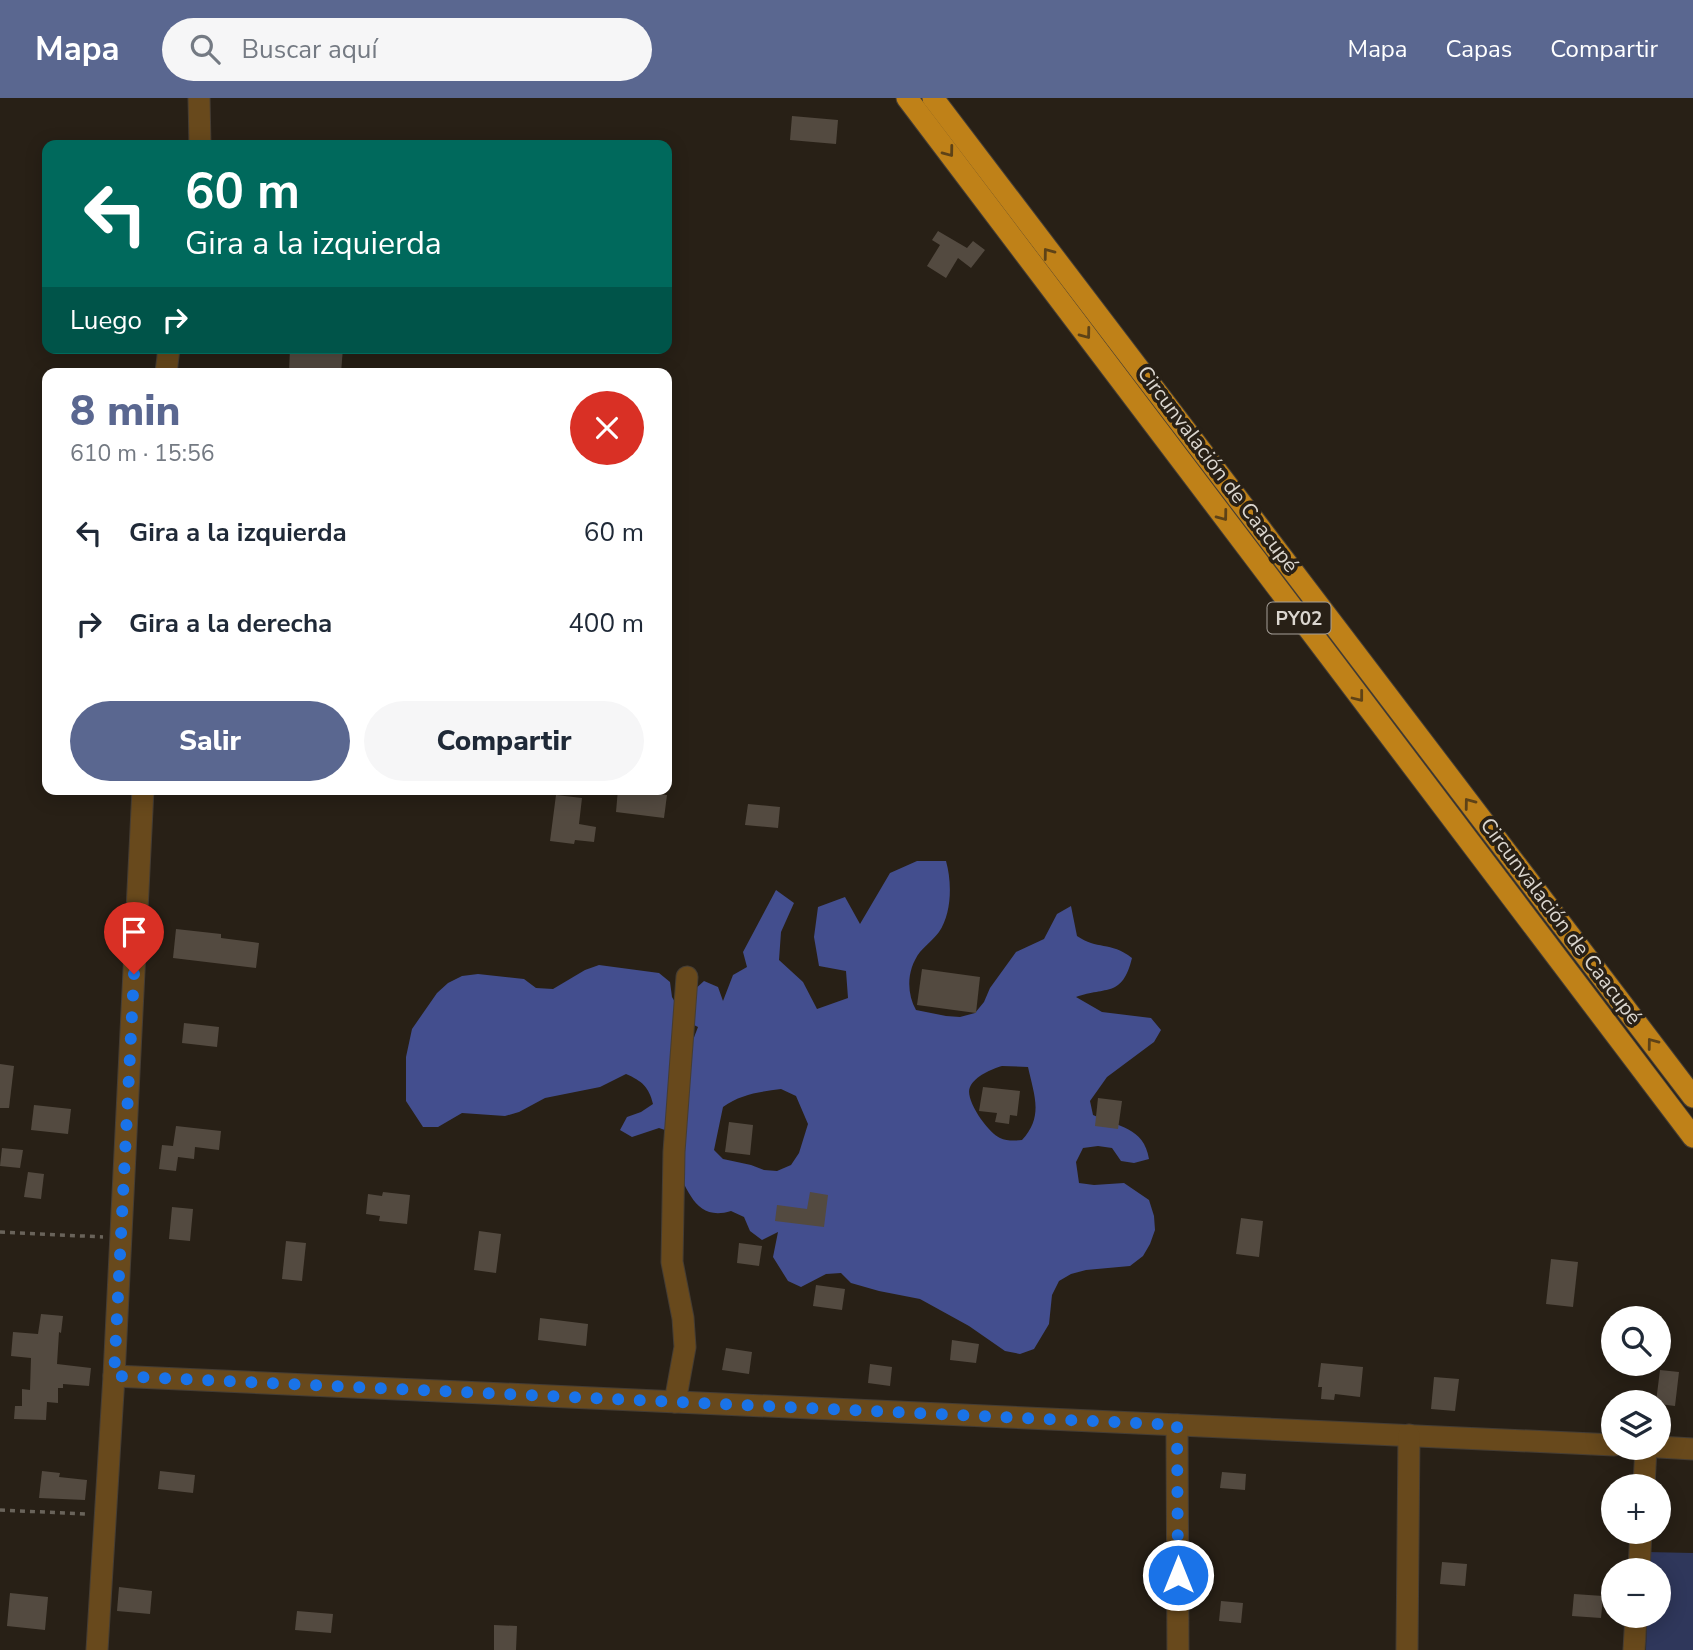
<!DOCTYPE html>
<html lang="es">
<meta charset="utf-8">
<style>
:root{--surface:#fff;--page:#f6f6f7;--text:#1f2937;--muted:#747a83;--accent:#5a6790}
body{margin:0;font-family:"Nunito Sans",sans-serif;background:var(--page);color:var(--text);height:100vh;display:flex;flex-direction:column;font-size:26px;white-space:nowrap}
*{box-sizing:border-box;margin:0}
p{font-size:23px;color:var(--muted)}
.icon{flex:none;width:38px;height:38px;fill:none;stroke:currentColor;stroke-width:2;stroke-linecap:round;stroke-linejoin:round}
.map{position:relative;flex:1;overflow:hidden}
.details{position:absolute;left:42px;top:270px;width:630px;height:427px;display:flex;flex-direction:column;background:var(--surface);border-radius:14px;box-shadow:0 4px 18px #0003}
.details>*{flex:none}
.banner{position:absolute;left:42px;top:42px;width:630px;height:214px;border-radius:14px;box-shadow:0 4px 18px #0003;background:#00695c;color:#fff;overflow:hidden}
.tools{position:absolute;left:1601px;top:1208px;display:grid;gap:14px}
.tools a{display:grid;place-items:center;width:70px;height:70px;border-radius:50%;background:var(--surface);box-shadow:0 4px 18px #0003;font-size:35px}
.pin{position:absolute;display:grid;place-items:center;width:60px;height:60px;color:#fff;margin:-72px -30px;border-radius:50% 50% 50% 0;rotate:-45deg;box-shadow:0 0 7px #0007}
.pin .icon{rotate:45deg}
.me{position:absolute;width:77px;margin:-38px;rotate:0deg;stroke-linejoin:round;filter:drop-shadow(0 0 5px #0008)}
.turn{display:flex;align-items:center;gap:24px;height:147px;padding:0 28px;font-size:32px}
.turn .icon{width:91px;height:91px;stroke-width:2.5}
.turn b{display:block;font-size:49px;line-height:60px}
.then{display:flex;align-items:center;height:66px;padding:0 28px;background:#0003;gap:14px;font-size:26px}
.round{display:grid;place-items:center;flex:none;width:74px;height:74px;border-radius:37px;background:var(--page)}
.headline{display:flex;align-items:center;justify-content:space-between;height:119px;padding:0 28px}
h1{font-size:42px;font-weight:800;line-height:52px;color:var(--accent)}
.button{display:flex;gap:14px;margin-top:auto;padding:14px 28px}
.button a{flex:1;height:80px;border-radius:42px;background:var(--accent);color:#fff;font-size:28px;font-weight:800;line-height:80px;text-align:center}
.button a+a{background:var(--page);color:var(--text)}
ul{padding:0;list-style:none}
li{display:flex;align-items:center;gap:21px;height:91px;padding:0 28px}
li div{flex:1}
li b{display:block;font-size:26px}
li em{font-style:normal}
header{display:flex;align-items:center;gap:42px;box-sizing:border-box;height:98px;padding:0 35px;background:var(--accent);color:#fff}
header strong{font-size:33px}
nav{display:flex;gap:38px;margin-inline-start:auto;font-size:24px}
.search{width:490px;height:63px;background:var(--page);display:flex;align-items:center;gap:18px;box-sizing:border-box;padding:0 24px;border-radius:38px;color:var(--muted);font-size:26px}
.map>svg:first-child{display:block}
</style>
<header>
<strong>Mapa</strong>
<div class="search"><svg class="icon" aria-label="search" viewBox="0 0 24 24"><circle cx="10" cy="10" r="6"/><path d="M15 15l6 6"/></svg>Buscar aquí</div>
<nav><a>Mapa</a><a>Capas</a><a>Compartir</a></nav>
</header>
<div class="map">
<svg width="1693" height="1552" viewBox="0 0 1693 1552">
<rect width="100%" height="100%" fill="#282016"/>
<!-- green -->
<polygon fill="#2f375b" points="1647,1454 1693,1455 1693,1552 1646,1552 1647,1517 1659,1517 1659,1472 1647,1472"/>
<!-- forest -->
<path fill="#434e8e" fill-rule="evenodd" d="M917,763H946C952,784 952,815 939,834C934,841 926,847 920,854C907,871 906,894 916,912L946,918L960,919L975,915L984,904L990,890L1016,854L1044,841L1057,816L1071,808L1077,838C1097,852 1110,843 1132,860C1122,900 1107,888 1076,899L1102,914L1151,920L1161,932L1154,944L1107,979L1090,1003L1093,1017C1118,1029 1144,1029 1149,1061L1134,1065L1121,1063L1112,1050L1098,1048L1083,1050L1076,1064L1079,1085L1094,1087L1124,1085L1149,1102L1154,1118L1155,1132L1150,1146L1143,1158L1130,1168L1086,1172L1071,1176L1059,1183L1052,1197L1049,1226L1034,1251L1020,1256L1005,1253L969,1228L920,1201L879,1193L851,1185L841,1175L826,1176L801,1189L788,1183L773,1159L778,1134L762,1142L750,1133L744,1119L731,1113C695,1124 688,1091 673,1064L680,1037L659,1030L632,1039L620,1032L627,1019L641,1014L653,1006C649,989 642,983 626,976L600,989L545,1000L519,1014L505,1018L462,1015L438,1029H423L406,1003V959L412,931L437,895L448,885L462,878L478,876L524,881L536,890L553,891L585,872L599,867L659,875L670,884L672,899L680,913L688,955L698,929L684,922L693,893L704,883L718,889L723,903L733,877L747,869L743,854L776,792L794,805L781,834L779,862L803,884L817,911L848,900L846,873L819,868L814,839L818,809L845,799L860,826L890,775ZM1002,968L1028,969C1034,997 1044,1018 1022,1042C1015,1043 1006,1043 1000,1040C988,1035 964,1001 970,989C975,978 992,971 1002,968ZM781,991L796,998L808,1026L799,1055L791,1067L777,1073L764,1072L751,1067L723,1061L714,1052L723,1009C741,996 759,994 781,991Z"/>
<!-- building -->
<g fill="#534a40">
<polygon points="792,18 838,22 836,46 790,42"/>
<polygon points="938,133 967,150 973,143 985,152 971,170 958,160 946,180 927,168 940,147 932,142"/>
<polygon points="290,250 343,250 341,275 289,275"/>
<polygon points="618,691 667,697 664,720 616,714"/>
<polygon points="556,697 582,700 579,726 596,729 594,744 575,742 574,746 550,743"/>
<polygon points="748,706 780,709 778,730 745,727"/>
<polygon points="176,831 221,836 221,840 259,845 256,870 173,860"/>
<polygon points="922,871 980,879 976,915 917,907"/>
<polygon points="184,925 219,929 217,949 182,945"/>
<polygon points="0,966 14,968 9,1010 0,1010"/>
<polygon points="983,989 1020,993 1017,1018 1010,1017 1009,1026 995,1024 997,1015 979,1013"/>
<polygon points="1098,1000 1122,1003 1118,1031 1095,1028"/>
<polygon points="34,1007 71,1011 68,1036 31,1032"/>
<polygon points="729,1024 753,1027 750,1057 725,1054"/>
<polygon points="176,1028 221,1033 219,1052 195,1049 194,1061 178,1059 176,1073 159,1071 162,1047 173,1048"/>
<polygon points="2,1050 23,1052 20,1070 0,1068"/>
<polygon points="28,1074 44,1076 41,1101 24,1099"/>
<polygon points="383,1094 410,1097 407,1126 379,1123 380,1118 366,1116 368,1096 382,1098"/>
<polygon points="810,1094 828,1097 824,1129 775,1123 777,1107 807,1111"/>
<polygon points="172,1109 193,1111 190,1143 169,1141"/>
<polygon points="1241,1120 1263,1123 1259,1159 1236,1156"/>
<polygon points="479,1133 501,1136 496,1175 474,1172"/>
<polygon points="286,1143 306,1145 302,1183 282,1181"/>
<polygon points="739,1145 762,1148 759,1168 737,1165"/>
<polygon points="1551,1161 1578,1164 1573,1209 1546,1206"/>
<polygon points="816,1187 845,1191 842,1212 813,1208"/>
<polygon points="41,1216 63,1218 61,1235 59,1234 57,1266 91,1270 89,1288 63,1286 63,1290 58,1290 58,1305 47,1304 46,1322 14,1321 15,1308 22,1308 22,1291 30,1292 31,1260 11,1258 13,1234 38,1236"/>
<polygon points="540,1220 588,1226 586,1248 538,1242"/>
<polygon points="952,1242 979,1246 976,1265 950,1262"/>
<polygon points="726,1250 752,1254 749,1276 722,1272"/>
<polygon points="1321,1265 1363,1269 1360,1299 1335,1296 1334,1302 1321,1301 1322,1289 1318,1289"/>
<polygon points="870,1266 892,1269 890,1288 868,1285"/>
<polygon points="1660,1272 1679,1274 1675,1308 1659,1306 1659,1304 1656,1304"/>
<polygon points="1434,1279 1459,1281 1455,1313 1431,1311"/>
<polygon points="42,1373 60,1375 59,1379 87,1382 85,1402 39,1400"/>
<polygon points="160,1373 195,1377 193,1395 158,1391"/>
<polygon points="1222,1374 1246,1376 1245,1392 1220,1390"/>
<polygon points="1442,1464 1467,1466 1465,1488 1440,1486"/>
<polygon points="119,1489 152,1493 150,1516 117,1513"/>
<polygon points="10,1495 48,1499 45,1532 7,1528"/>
<polygon points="1574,1496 1603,1498 1601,1520 1572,1518"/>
<polygon points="1221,1503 1243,1505 1241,1525 1219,1523"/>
<polygon points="297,1513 333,1516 331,1535 295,1532"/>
<polygon points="494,1527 517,1528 516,1552 494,1552"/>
</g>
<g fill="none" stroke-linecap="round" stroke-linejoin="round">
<defs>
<g id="minor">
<polyline points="199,0 200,47"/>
<polyline points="166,275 169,250"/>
<polyline points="114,1278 1614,1347"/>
<polyline points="675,1304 685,1249 683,1220 672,1164 674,1054 687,879"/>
<polyline points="1177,1327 1178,1552"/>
<polyline points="1659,1349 1693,1351"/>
<polyline points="1644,1388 1646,1349"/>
<polyline points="1639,1472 1641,1433"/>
<polyline points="97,1552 114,1278 143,691"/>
<polyline points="1407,1552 1409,1337"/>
<polyline points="1634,1552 1636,1517"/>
</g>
<g id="highway">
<polyline points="907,0 1693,1039"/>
<polyline points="933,0 1693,999"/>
</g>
</defs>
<!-- minor casing -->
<use href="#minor" stroke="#453d34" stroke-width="23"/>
<!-- highway casing -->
<use href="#highway" stroke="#453d34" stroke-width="23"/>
<!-- path -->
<g stroke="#69635a" stroke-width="3.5" stroke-dasharray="5 5" stroke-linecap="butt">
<polyline points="0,1134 103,1139"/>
<polyline points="0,1412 86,1416"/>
</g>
<!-- minor -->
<use href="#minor" stroke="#68491c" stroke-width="21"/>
<!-- highway -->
<use href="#highway" stroke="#bf8118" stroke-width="21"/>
</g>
<!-- one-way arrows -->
<defs><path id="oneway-chevron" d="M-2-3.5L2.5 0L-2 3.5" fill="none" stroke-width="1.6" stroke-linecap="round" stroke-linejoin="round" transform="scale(1.75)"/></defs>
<g stroke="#5d4217">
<use href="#oneway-chevron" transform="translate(949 54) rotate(53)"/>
<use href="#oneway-chevron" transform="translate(1048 155) rotate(-127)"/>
<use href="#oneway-chevron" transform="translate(1086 236) rotate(53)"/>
<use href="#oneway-chevron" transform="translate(1223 418) rotate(53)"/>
<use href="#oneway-chevron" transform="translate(1359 599) rotate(52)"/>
<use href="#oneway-chevron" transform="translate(1469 705) rotate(-127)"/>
<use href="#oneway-chevron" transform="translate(1652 945) rotate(-127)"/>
</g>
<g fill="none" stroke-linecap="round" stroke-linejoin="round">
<!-- route -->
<polyline stroke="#1a73e8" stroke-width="12" stroke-dasharray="0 21.6" points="134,876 114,1278 1177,1327 1178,1477"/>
</g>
<g text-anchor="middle" stroke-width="7" stroke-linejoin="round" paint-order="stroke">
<!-- shield labels -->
<rect fill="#282016" stroke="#a59f98" stroke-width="2" x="1267.5" y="504.5" width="63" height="31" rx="5"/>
<g font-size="19" font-weight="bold" fill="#dbd6cf">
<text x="1299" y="527">PY02</text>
</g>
<!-- street labels -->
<g font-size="21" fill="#dbd6cf" stroke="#282016">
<text transform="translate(1218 371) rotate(53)" y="7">Circunvalación de Caacupé</text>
<text transform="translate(1561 823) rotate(53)" y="7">Circunvalación de Caacupé</text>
</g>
</g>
</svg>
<div class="tools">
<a><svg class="icon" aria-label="search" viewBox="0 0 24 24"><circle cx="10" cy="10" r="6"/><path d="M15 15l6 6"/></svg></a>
<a><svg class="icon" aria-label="layers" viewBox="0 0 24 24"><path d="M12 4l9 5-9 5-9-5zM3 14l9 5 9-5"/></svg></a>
<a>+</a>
<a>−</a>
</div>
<div class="pin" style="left:134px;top:876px;background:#d93025"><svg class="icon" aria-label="arrive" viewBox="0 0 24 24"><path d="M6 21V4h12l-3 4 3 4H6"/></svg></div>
<svg class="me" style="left:1178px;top:1477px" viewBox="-20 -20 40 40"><circle r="17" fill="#1a73e8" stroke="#fff" stroke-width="3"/><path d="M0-11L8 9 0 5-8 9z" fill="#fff"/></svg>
<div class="banner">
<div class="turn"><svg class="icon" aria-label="left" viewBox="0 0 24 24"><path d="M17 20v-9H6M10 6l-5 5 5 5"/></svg><div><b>60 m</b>Gira a la izquierda</div></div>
<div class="then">Luego<svg class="icon" aria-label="right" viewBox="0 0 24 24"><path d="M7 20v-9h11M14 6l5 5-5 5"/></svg></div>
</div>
<section class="details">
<div class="headline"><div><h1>8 min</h1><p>610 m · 15:56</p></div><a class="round" style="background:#d93025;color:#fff"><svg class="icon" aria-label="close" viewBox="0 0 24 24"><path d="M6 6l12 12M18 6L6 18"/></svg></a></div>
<ul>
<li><svg class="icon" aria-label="left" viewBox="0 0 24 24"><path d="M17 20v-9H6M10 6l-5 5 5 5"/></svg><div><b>Gira a la izquierda</b></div><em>60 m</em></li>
<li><svg class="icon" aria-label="right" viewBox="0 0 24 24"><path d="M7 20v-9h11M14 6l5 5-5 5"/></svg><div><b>Gira a la derecha</b></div><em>400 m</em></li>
</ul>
<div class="button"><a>Salir</a><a>Compartir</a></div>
</section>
</div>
